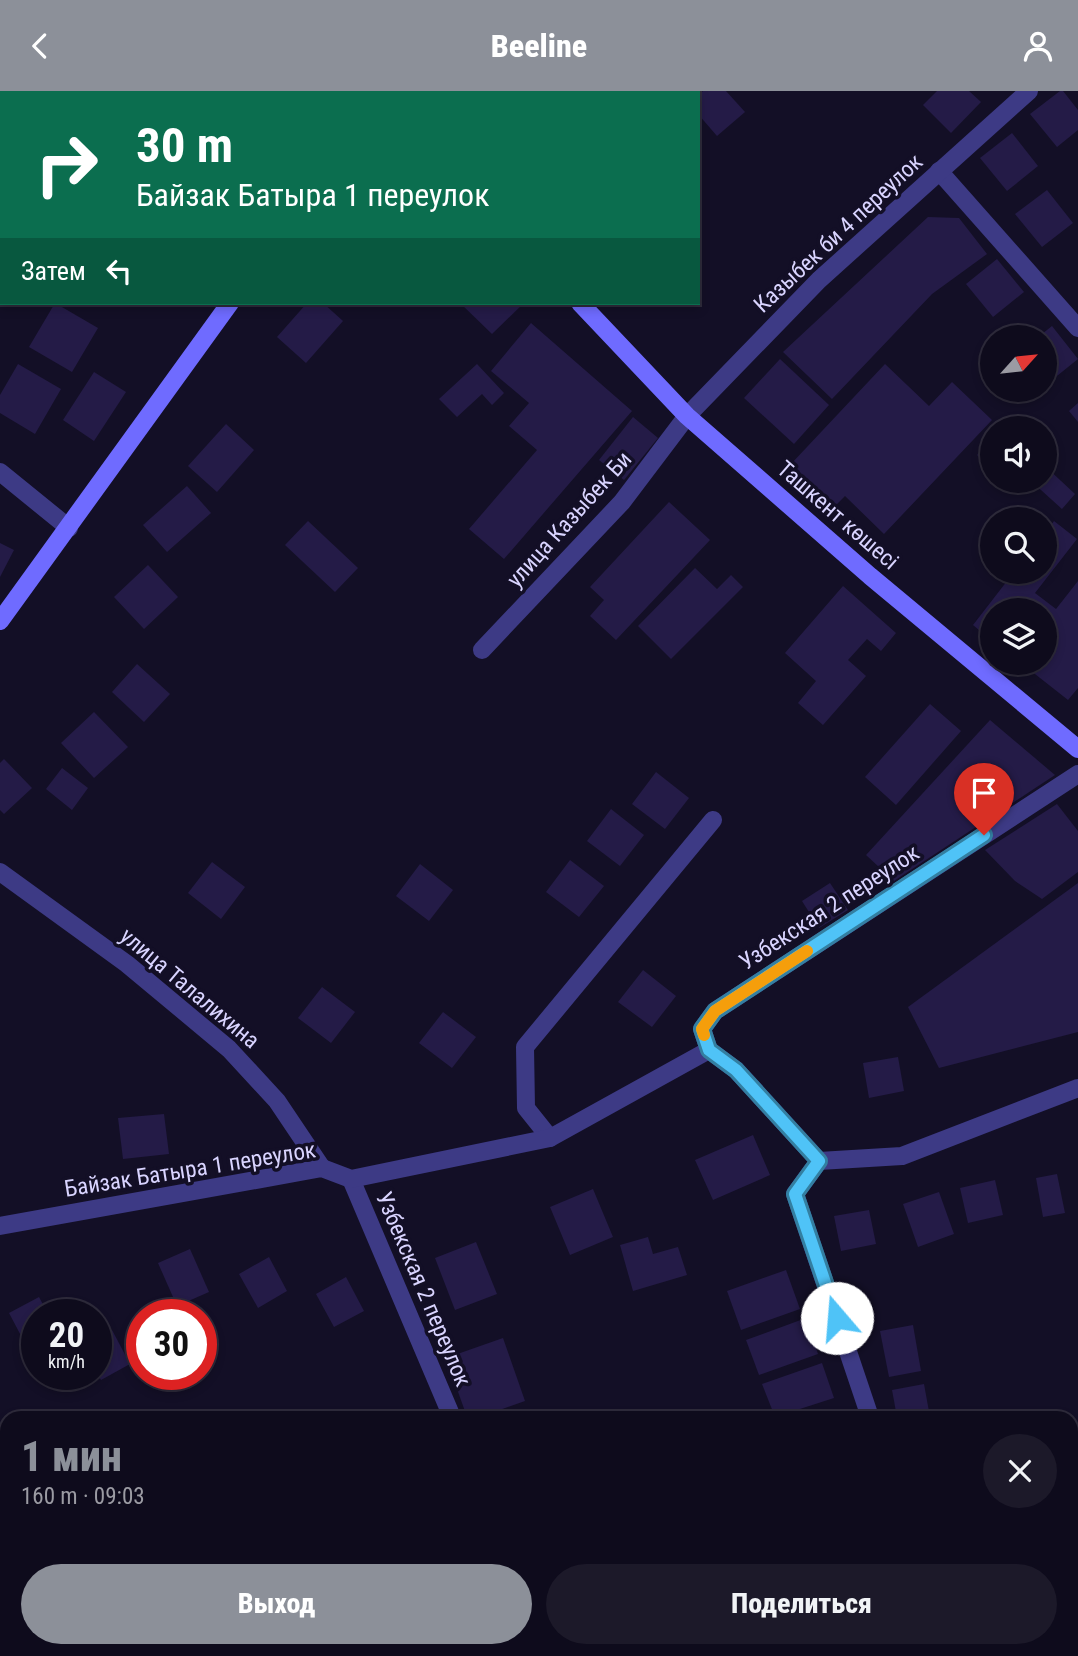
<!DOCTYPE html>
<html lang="ru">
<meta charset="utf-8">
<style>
:root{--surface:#0e0b1c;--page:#1c1929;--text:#f1f3f6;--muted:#9b9ba3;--line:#2e2b3b;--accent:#8c9099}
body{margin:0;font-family:"Roboto Condensed",sans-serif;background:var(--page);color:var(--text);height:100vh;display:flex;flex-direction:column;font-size:26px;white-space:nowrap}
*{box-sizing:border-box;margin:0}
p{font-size:23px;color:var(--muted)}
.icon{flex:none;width:38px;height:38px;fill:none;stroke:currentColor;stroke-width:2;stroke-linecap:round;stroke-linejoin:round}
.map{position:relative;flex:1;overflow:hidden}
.sheet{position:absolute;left:0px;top:1320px;width:1078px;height:247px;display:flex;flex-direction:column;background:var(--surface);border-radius:21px 21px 0 0;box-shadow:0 4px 10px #0003,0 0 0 2px var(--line)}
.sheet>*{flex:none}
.hud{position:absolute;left:0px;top:0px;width:700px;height:214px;box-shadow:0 4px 10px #0003,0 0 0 2px var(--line);background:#0b6e4f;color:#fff;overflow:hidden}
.needle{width:46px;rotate:63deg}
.controls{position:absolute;left:980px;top:234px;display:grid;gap:14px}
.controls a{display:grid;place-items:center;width:77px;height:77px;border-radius:50%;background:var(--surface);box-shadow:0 4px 10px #0003,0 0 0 2px var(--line);font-size:35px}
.speed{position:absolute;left:21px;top:1208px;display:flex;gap:14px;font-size:35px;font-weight:700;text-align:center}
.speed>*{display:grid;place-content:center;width:91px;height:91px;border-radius:50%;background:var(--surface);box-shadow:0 4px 10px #0003,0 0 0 2px var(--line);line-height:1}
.speed small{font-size:18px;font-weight:400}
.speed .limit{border:10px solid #d22;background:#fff;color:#111}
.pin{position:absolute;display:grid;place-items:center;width:60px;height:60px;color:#fff;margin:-72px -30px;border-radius:50% 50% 50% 0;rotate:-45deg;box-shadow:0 0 7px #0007}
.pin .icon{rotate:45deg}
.me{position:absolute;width:77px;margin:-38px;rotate:342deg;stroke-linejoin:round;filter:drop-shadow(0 0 5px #0008)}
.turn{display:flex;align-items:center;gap:24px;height:147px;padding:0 21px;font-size:32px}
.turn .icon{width:91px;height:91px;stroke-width:2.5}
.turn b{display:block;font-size:49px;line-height:60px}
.then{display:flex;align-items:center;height:66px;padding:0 21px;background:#0003;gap:14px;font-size:26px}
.round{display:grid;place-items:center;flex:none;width:74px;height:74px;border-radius:37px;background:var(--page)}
.head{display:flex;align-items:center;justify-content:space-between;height:119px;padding:0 21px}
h1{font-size:42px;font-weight:800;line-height:52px;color:var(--accent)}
.action{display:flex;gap:14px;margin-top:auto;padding:14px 21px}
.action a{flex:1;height:80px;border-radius:42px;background:var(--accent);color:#fff;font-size:28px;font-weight:800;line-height:80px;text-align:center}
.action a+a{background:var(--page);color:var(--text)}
header{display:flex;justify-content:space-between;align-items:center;height:91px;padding:0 21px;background:var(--accent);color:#fff;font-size:32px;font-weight:800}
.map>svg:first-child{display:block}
</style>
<header><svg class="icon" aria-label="back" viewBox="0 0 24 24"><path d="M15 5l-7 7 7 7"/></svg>Beeline<svg class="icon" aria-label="person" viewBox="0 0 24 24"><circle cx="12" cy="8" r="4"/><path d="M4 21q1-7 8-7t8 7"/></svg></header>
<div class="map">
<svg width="1078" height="1565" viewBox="0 0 1078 1565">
<rect width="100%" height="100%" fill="#130f26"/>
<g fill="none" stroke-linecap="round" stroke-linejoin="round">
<!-- stream -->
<g stroke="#0c2248" stroke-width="8">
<polyline points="1071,1362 1078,1366"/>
<polyline points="605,1565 605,1559"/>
</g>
</g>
<!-- building -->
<g fill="#241b47">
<polygon points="703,0 726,0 745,21 717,45 698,23 698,4"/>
<polygon points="937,0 969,0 981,11 951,42 923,14"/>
<polygon points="1060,0 1063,0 1078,19 1078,39 1057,56 1030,23"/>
<polygon points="1012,42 1038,75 1007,100 980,67"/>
<polygon points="1047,99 1073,132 1042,156 1015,123"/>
<polygon points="928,126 959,127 987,163 932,203 832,308 783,261"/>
<polygon points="997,168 1024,201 993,226 966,193"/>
<polygon points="55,212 98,237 72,281 29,256"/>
<polygon points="307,212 323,212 343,230 306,272 277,246"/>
<polygon points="460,212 524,212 492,243"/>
<polygon points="531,232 632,320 504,468 469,438 537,359 509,335 529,312 491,280"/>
<polygon points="1052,235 1078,268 1047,293 1045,290 1045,247 1037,247"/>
<polygon points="780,268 829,314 794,353 744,307"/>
<polygon points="18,273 61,298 35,343 0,322 0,304"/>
<polygon points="477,273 504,302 492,314 482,303 457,326 439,308"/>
<polygon points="885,273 929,315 952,291 992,329 884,443 845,405 835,415 791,373"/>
<polygon points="94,281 126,301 94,350 63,329"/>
<polygon points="1078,312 1078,331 1069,320"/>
<polygon points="633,326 658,347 624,389 599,369"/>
<polygon points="226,333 254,359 217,401 188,375"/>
<polygon points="992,348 992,378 977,364"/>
<polygon points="1045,375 1075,403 1062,418 1031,390 1045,390"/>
<polygon points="1006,390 1025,390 1016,400"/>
<polygon points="187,395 211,422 167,461 143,434"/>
<polygon points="669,411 710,449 616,549 590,525 604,509 590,496"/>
<polygon points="308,430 358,477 335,501 285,454"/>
<polygon points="1054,430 1077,448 1035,502 1056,518 1078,490 1078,597 1068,609 1021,572 1045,572 1045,520 992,520 992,550 973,534 1014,481 1045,481 1045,443"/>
<polygon points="0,452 14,459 0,486"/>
<polygon points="148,474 178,506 144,538 114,506"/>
<polygon points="695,477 717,498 731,484 743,496 671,568 638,535"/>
<polygon points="843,495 896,542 881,560 867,548 848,569 866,585 823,634 798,612 816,590 785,562"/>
<polygon points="137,573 170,603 144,631 112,601"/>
<polygon points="930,613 961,640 896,714 865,686"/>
<polygon points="94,621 128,656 94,687 61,652"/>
<polygon points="990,629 1055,684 894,790 866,764"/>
<polygon points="4,668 32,697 4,723 0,719 0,672"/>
<polygon points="62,677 88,697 72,719 46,698"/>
<polygon points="656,681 689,707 665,738 632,713"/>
<polygon points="1057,713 1078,740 1078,781 1042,808 1015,790 985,759"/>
<polygon points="611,718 644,744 620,775 587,750"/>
<polygon points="570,769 604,795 579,826 546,801"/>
<polygon points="212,771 245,796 221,828 188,802"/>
<polygon points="420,773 453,799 429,830 396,805"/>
<polygon points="830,792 848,819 819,837 802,810"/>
<polygon points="1078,792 1078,941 939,977 908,916"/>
<polygon points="643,879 676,905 652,936 618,911"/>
<polygon points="322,896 355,921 331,952 298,927"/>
<polygon points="443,921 476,946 452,977 419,952"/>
<polygon points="898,966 904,1000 869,1007 863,972"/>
<polygon points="164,1023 169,1063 123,1068 118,1027"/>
<polygon points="753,1044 770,1084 713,1109 695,1069"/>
<polygon points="1057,1083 1065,1122 1043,1126 1036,1087"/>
<polygon points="995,1089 1003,1124 968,1132 960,1097"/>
<polygon points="593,1098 613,1146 570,1164 550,1116"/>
<polygon points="939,1101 954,1143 918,1156 903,1113"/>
<polygon points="869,1119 876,1153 841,1160 834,1125"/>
<polygon points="648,1146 653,1163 678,1156 687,1184 633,1200 620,1154"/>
<polygon points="476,1151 497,1203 455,1219 435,1167"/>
<polygon points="190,1158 209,1201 177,1215 158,1172"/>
<polygon points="269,1166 287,1200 258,1217 239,1183"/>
<polygon points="786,1179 800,1218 741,1239 727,1200"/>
<polygon points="346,1186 364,1220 334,1236 316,1203"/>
<polygon points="39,1206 48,1223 37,1223 37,1251 27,1256 9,1222"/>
<polygon points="806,1227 818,1263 759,1284 746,1249"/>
<polygon points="913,1234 921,1280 889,1286 880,1240"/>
<polygon points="112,1239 130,1273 101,1289 96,1281 96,1247"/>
<polygon points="503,1247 525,1310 480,1326 467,1326 446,1267"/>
<polygon points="201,1252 210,1268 201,1273"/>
<polygon points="822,1272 834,1307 775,1326 762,1293"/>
<polygon points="924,1293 930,1326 897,1326 892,1299"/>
<polygon points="840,1321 843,1326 825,1326"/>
<polygon points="207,1559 245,1559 242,1565 203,1565"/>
<polygon points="440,1559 459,1559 455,1565 449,1565"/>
<polygon points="900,1559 957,1559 960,1564 903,1565"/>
</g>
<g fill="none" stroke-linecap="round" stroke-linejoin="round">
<!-- minor -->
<g stroke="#3d3a85" stroke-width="18">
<polyline points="939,80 1078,237"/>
<polyline points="0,381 69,437"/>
<polyline points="482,559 622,411 687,325 819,189 1029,0"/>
<polyline points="0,781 127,873 229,958 277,1010 322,1077"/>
<polyline points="709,959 702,938 715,920 1078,683"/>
<polyline points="550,1047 526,1017 525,956 713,729"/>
<polyline points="351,1088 452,1326"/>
<polyline points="0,1135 322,1077 351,1088 550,1047 709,959 736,979 819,1070"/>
<polyline points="870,1326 795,1103 819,1070 902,1065 1078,997"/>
<polyline points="1071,1433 1078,1430"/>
<polyline points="0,1524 7,1527"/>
<polyline points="77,1559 90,1565"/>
<polyline points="725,1565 740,1559"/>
</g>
<!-- tertiary -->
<polyline stroke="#3d3a85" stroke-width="18" points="461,2 463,0"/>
<!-- secondary -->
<g stroke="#6f6bff" stroke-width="18">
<polyline points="380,0 382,2"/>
<polyline points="580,212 687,325 870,485 1078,658"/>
<polyline points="0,530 230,212"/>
</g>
</g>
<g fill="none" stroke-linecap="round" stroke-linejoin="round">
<defs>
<polyline id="route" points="837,1227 795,1103 819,1070 736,979 709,959 702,938 715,920 984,744"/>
</defs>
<!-- route casing -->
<use href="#route" stroke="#337fa1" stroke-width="18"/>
<!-- route -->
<use href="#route" stroke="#4fc3f7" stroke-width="12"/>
<!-- slow -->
<polyline stroke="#f59e0b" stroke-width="12" points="704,944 702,938 715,920 807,860"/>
</g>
<g text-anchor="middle" stroke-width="7" stroke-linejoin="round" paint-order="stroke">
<!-- street labels -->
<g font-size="23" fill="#d9d4ff" stroke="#130f26">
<text transform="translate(838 142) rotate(-43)" y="8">Казыбек би 4 переулок</text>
<text transform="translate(838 424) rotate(41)" y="8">Ташкент көшесі</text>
<text transform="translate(569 428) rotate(-48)" y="8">улица Казыбек Би</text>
<text transform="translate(829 816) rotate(-33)" y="8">Узбекская 2 переулок</text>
<text transform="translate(190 897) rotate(40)" y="8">улица Талалихина</text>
<text transform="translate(190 1078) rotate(-9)" y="8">Байзак Батыра 1 переулок</text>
<text transform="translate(424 1198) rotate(67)" y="8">Узбекская 2 переулок</text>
</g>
</g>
</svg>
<div class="controls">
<a><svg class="needle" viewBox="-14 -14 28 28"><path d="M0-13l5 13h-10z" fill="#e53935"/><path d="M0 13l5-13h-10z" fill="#9b9ba3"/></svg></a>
<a><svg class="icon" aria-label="sound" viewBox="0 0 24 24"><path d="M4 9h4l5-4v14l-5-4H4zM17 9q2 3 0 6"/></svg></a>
<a><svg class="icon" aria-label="search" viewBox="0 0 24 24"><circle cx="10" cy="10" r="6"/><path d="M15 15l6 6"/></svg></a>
<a><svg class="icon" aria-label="layers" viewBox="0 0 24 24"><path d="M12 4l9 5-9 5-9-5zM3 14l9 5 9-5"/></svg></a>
</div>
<div class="speed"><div>20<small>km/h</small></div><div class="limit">30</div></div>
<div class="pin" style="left:984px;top:744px;background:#d93025"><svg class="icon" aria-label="arrive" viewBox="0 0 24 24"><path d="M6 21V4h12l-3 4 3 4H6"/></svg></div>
<svg class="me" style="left:837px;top:1227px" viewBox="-20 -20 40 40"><circle r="19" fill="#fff"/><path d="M0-13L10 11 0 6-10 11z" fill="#4fc3f7"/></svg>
<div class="hud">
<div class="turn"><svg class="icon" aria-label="right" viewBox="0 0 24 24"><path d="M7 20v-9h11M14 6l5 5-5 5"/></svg><div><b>30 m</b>Байзак Батыра 1 переулок</div></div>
<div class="then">Затем<svg class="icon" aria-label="left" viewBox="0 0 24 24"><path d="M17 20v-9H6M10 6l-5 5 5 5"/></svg></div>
</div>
<section class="sheet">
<div class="head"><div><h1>1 мин</h1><p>160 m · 09:03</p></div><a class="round"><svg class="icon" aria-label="close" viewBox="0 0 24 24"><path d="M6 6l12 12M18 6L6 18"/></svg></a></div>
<div class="action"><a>Выход</a><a>Поделиться</a></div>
</section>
</div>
